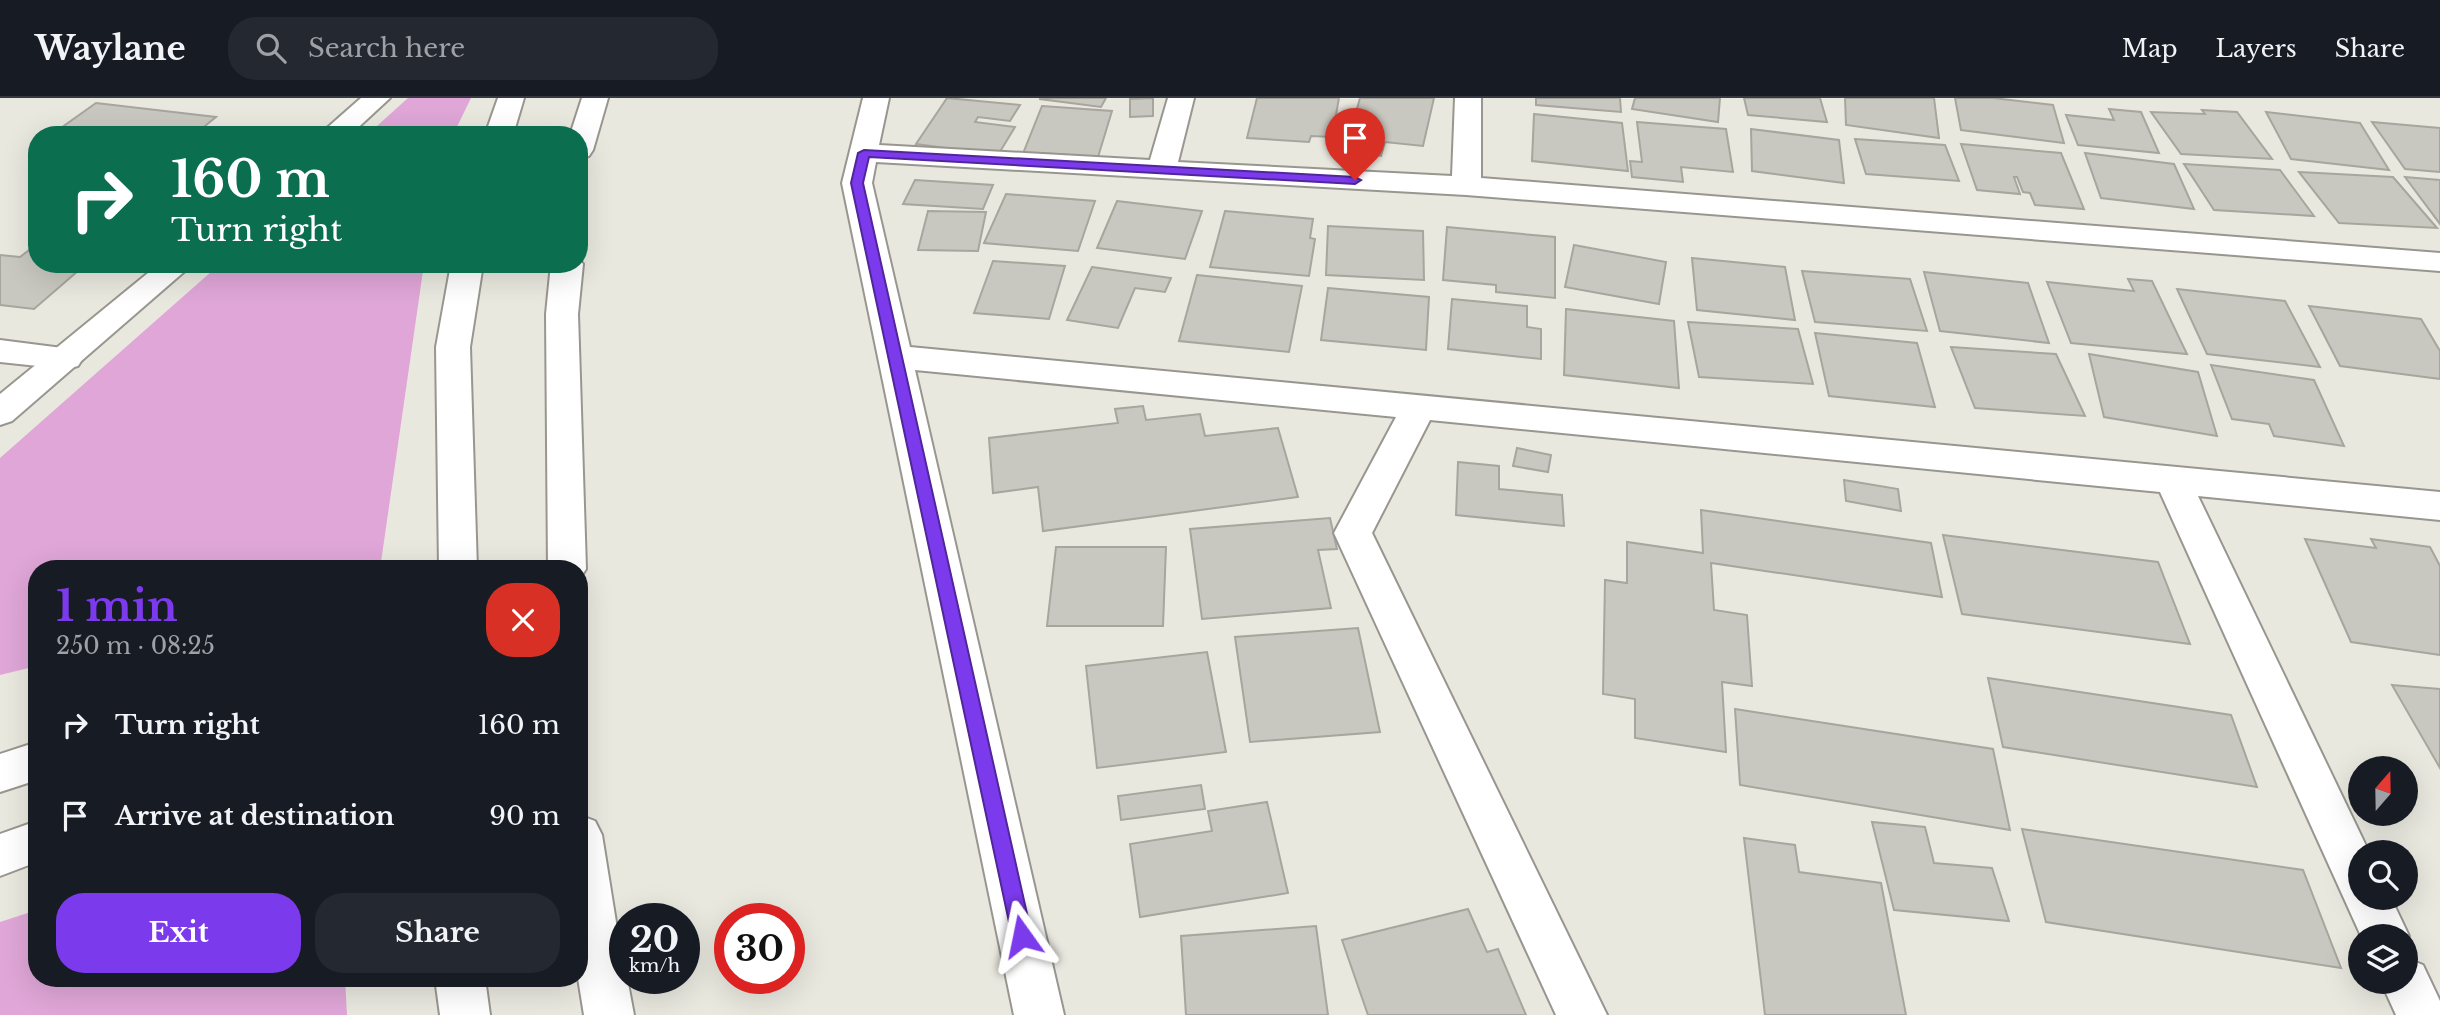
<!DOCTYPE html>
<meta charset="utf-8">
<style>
:root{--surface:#171b24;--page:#242831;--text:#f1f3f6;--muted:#9ea1a6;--line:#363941;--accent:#7c3aed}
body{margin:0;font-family:"Libre Baskerville",serif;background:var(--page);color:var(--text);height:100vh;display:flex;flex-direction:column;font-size:26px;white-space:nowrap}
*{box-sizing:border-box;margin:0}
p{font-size:23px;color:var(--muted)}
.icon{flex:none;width:38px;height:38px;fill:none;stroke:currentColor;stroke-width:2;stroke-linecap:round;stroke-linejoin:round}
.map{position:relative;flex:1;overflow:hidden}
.side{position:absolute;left:28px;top:462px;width:560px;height:427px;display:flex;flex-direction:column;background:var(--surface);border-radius:28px;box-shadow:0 7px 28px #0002}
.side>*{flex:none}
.hud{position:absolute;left:28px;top:28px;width:560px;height:147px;border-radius:28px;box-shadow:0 7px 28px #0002;background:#0b6e4f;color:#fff;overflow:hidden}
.needle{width:46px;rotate:20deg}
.tools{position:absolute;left:2348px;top:658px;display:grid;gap:14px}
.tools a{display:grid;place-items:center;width:70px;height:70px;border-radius:50%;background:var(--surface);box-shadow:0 7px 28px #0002;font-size:35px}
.speed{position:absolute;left:609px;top:805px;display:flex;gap:14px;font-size:35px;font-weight:700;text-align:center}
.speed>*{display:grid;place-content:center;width:91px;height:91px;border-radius:50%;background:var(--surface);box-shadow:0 7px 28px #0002;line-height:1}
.speed small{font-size:18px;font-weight:400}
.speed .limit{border:10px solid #d22;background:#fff;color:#111}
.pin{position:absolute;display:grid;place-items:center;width:60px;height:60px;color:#fff;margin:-72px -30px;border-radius:50% 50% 50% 0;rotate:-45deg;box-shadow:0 0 7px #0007}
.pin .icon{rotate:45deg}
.me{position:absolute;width:77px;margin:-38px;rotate:348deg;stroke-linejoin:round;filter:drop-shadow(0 0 5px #0008)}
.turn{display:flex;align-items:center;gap:24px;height:147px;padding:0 28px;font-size:32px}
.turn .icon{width:91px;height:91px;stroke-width:2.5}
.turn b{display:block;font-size:49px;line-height:60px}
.round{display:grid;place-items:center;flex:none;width:74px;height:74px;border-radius:28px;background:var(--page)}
.summary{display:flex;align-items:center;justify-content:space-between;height:119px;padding:0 28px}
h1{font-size:42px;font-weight:700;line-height:52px;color:var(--accent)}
.button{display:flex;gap:14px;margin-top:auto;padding:14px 28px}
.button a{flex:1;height:80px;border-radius:28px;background:var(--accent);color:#fff;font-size:28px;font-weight:700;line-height:80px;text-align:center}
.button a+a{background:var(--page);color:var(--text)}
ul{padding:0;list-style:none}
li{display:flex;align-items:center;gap:21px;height:91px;padding:0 28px}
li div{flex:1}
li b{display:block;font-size:26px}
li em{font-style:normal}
header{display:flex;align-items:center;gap:42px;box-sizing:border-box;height:98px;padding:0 35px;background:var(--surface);border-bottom:2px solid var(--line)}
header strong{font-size:33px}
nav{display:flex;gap:38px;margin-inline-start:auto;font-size:24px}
.search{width:490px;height:63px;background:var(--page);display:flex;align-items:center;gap:18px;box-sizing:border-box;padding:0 24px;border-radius:28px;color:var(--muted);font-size:26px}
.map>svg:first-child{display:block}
</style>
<header>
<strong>Waylane</strong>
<div class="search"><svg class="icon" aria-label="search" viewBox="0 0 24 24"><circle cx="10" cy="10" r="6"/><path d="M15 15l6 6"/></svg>Search here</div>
<nav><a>Map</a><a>Layers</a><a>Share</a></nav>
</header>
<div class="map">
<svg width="2440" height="917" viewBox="0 0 2440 917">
<rect width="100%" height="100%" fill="#e9e8df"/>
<!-- green -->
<g fill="#dfa6d7">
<polygon points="408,0 471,0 453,37 367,37"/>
<polygon points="220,166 424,166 380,471 37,471 37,568 0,577 0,360"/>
<polygon points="37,812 37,880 345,880 347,917 0,917 0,824"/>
</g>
<!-- building -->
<g fill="#c9c8c0" stroke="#a7a59d" stroke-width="2">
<polygon points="947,0 1020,7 1010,23 978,19 975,24 1015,29 998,57 916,46"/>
<polygon points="1106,0 1101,9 1040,1 1040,0"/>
<polygon points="1153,0 1153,18 1130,19 1130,1"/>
<polygon points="1257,0 1339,0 1332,39 1311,38 1309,44 1247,40"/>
<polygon points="1360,0 1434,0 1423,48 1385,44 1381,58 1345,53"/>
<polygon points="1536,0 1620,0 1621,14 1536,7"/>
<polygon points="1635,0 1720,0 1718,24 1632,11"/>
<polygon points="1744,0 1820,0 1827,24 1748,17"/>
<polygon points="1845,0 1934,0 1939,40 1846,27"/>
<polygon points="1955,0 1993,0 2053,7 2064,45 1961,32"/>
<polygon points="96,5 216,19 194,37 125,33 120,37 51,37"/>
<polygon points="1042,8 1112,13 1098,59 1040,55 1039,59 1022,58"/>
<polygon points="2109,11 2141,14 2159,55 2078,47 2066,17 2114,22"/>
<polygon points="2202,12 2237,14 2272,61 2181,56 2151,14 2205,16"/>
<polygon points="2266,14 2360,25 2389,72 2291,61"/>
<polygon points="1534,16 1622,25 1628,73 1532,63"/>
<polygon points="1637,24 1726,31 1733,74 1681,69 1683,84 1632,79 1630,63 1642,64"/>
<polygon points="2372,24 2440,30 2440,74 2405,71"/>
<polygon points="1751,31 1839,42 1844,85 1752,73"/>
<polygon points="1855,41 1945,47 1959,83 1866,76"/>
<polygon points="1961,46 2061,55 2084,111 2035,107 2030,95 2023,94 2017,79 2014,79 2020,96 1977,92"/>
<polygon points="2085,55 2174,66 2194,111 2101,100"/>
<polygon points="2184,66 2280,72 2314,118 2214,112"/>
<polygon points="2299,74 2393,79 2437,130 2339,125"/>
<polygon points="2405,79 2440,82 2440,126"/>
<polygon points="915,82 993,87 983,111 903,106"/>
<polygon points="1006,96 1095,103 1078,153 984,145"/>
<polygon points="1117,103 1202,113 1185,161 1097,150"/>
<polygon points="928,113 986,114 978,153 918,152"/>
<polygon points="1225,113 1313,121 1310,140 1315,141 1309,178 1210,169"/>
<polygon points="1328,128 1423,133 1424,182 1326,177"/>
<polygon points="1447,129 1555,139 1555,200 1496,194 1496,187 1443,182"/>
<polygon points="37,146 37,166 86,166 34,211 0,207 0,157 20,159"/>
<polygon points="1574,147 1666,164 1659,206 1565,189"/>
<polygon points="1692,160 1785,169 1795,222 1697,212"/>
<polygon points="993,163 1065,168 1049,221 974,215"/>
<polygon points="1092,169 1171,180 1165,194 1135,190 1118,230 1067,222"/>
<polygon points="1802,173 1910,181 1927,233 1815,224"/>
<polygon points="1924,174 2028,185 2049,245 1940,233"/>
<polygon points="1197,177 1302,188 1289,254 1179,243"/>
<polygon points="2128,181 2152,183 2187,256 2071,245 2047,184 2134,193"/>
<polygon points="1328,190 1429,199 1426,252 1321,242"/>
<polygon points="2177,191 2285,203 2320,269 2207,256"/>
<polygon points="1452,201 1527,208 1527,229 1541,231 1541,261 1448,251"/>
<polygon points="2309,208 2421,221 2440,253 2440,281 2340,268"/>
<polygon points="1566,211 1674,223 1679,290 1564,277"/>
<polygon points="1688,224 1798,231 1813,286 1699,279"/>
<polygon points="1815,235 1917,245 1935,309 1829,298"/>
<polygon points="1951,249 2056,256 2085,318 1975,310"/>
<polygon points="2089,256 2198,274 2217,338 2104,319"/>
<polygon points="2211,267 2314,282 2344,348 2274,338 2269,326 2232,321"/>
<polygon points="1143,308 1146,322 1200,316 1205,338 1278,330 1298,399 1043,433 1038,389 993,395 989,340 1118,325 1115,311"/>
<polygon points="1517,350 1551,357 1548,374 1513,368"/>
<polygon points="1458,364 1499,368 1499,391 1562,397 1564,428 1456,417"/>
<polygon points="1844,382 1898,391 1901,413 1846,403"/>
<polygon points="1701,412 1931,445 1942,499 1711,465 1714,512 1747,517 1752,588 1722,584 1726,654 1635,640 1635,601 1603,596 1605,482 1627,485 1627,444 1703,455"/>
<polygon points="1330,420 1337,451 1318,452 1331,510 1202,521 1190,431"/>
<polygon points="1943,437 2158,464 2190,546 1962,516"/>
<polygon points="2305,441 2376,450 2371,441 2430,449 2440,468 2440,557 2351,544"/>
<polygon points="1056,449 1166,449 1163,528 1047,528"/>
<polygon points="1358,530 1380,634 1250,644 1235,539"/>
<polygon points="1207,554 1226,654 1097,670 1086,568"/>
<polygon points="1988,580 2231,617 2257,689 2003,649"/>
<polygon points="2392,587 2440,591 2440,670"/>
<polygon points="1735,611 1993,651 2010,732 1740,687"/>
<polygon points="1201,687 1205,711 1121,722 1118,698"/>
<polygon points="1267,704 1288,795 1140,819 1130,746 1212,733 1208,713"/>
<polygon points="1872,724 1925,729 1934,765 1992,770 2009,823 1894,812"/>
<polygon points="2022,731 2303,772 2341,870 2046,824"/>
<polygon points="1744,740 1795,747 1799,774 1881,785 1906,917 1765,917"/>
<polygon points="1468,811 1487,854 1498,851 1526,917 1368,917 1342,842"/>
<polygon points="1316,828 1328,917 1186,917 1181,838"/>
</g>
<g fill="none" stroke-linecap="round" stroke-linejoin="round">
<defs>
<g id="minor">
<polygon points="863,0 889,0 879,47 1150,62 1168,0 1194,0 1178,64 1452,78 1455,0 1481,0 1481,80 2440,155 2440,173 1466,97 876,64 872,85 910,249 2440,394 2440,422 2198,398 2369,754 2361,754 2361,800 2391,800 2409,838 2406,844 2406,838 2361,838 2160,394 1430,322 1372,435 1607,917 1556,917 1334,435 1396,319 915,272 1064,917 1014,917 842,85"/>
<polygon points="0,242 78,252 83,260 78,268 66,271 0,264"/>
<polygon points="2406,860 2423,867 2440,903 2440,917 2396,917 2381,884 2406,884"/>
</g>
<g id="major">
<polygon points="361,0 390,0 350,37 319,37"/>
<polygon points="498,0 524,0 513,37 485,37"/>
<polygon points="582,0 608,0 593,52 589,58 579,60 579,37 570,37"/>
<polygon points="579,161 583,166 578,216 586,471 579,482 579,471 548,471 546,216 551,166 579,166"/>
<polygon points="159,166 193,166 12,323 0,327 0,296"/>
<polygon points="451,166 483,166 470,249 477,471 439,471 436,249"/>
<polygon points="37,644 37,682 0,694 0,656"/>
<polygon points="579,717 595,723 602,737 625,880 627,880 634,917 584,917 578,880"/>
<polygon points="37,723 37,764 0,778 0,736"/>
<polygon points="435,880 485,880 490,917 440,917"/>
</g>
</defs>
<!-- minor casing -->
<use href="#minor" stroke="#98968f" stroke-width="4"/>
<!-- major casing -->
<use href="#major" stroke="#98968f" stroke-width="4"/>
<!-- minor -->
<use href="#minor" fill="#fff" fill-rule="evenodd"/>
<!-- major -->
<use href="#major" fill="#fff" fill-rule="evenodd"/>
</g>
<!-- route -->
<polygon fill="#7c3aed" stroke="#51269a" stroke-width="2" points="864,52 1355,79 1361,82 1355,86 869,59 863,85 1032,838 1029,845 1022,847 1015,845 1012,838 851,85 858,55"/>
</svg>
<div class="tools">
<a><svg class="needle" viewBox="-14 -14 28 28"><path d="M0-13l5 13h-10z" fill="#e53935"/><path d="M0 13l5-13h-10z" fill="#9ea1a6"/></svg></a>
<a><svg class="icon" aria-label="search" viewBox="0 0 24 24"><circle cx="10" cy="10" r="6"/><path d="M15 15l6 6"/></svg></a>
<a><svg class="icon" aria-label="layers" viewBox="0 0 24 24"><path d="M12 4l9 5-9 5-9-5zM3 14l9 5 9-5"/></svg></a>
</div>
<div class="speed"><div>20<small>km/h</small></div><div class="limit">30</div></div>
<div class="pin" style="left:1355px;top:82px;background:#d93025"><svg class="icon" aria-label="arrive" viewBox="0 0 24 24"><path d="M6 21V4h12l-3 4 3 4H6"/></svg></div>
<svg class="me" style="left:1022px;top:838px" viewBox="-20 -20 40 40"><path d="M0-17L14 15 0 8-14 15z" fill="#7c3aed" stroke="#fff" stroke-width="4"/></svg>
<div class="hud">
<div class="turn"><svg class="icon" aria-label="right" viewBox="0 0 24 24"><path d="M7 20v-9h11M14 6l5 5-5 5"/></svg><div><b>160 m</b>Turn right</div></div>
</div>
<section class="side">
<div class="summary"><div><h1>1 min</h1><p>250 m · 08:25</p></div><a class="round" style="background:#d93025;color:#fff"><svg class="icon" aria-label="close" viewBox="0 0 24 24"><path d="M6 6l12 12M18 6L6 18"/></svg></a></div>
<ul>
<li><svg class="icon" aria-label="right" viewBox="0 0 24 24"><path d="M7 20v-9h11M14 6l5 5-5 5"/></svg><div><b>Turn right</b></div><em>160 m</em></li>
<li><svg class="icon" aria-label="arrive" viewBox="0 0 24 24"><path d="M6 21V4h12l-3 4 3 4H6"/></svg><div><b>Arrive at destination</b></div><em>90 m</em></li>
</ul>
<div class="button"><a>Exit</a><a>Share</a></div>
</section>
</div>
